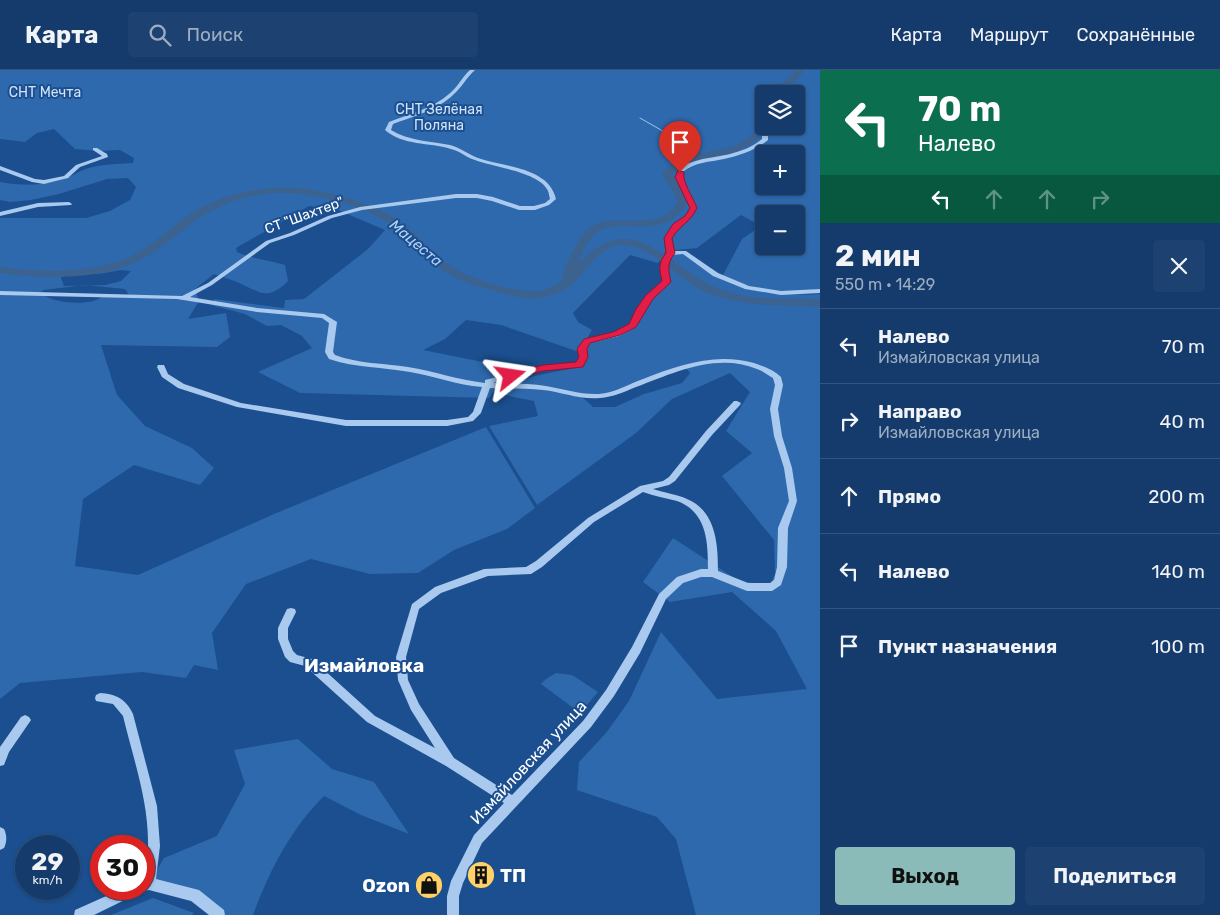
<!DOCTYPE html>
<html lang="ru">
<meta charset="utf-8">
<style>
:root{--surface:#143b6b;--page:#1d4271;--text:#f1f3f6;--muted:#9dadc1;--line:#33557e;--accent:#8bbbb9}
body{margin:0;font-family:Rubik,sans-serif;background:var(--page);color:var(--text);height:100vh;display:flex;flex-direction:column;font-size:19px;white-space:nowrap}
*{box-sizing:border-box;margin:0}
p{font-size:16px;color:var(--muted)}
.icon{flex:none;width:28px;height:28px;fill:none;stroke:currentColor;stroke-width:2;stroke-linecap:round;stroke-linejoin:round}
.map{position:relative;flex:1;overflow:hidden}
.sheet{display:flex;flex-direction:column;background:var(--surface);width:400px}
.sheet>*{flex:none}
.top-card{background:#0b6e4f;color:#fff;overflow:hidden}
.controls{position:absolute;left:755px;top:15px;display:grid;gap:10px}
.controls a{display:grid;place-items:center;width:50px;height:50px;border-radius:5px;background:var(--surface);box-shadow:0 1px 4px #0004,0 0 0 1px var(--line);font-size:25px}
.speed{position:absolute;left:15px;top:765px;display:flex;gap:10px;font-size:25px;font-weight:700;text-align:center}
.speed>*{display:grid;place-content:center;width:65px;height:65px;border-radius:50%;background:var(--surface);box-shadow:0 1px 4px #0004,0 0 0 1px var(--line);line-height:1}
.speed small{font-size:12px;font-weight:400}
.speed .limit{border:8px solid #d22;background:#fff;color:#111}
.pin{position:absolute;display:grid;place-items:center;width:42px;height:42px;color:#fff;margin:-51px -21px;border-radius:50% 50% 50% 0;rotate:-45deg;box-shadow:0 0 5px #0007}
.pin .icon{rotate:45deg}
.me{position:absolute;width:55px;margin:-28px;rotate:75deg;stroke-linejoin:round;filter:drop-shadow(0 0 4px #0008)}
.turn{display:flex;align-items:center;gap:18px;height:105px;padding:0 15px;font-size:22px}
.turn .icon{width:65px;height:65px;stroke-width:2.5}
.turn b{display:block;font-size:35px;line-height:42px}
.lanes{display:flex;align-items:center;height:48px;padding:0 15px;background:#0003;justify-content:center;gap:25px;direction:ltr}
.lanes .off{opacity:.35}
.round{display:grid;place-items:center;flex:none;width:52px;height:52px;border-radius:5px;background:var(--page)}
.overview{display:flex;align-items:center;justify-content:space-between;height:85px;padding:0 15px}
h1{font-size:30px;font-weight:700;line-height:38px}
.cta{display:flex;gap:10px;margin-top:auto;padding:10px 15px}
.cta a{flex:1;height:58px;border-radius:5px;background:var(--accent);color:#111;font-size:20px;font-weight:700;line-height:58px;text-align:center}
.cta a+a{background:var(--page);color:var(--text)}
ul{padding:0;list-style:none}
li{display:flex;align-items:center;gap:15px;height:75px;padding:0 15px;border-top:1px solid var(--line)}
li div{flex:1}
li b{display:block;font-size:19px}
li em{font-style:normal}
header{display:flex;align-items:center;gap:30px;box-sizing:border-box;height:70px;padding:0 25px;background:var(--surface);border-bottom:1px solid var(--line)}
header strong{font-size:24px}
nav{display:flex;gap:28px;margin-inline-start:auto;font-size:18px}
.search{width:350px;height:45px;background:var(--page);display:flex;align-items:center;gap:12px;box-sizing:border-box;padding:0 18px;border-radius:5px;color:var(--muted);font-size:19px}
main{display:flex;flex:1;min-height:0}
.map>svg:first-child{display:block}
</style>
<header>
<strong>Карта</strong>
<div class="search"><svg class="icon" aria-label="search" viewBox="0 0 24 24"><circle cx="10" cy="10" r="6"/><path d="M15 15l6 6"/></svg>Поиск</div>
<nav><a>Карта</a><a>Маршрут</a><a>Сохранённые</a></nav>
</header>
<main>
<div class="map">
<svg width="820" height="845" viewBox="0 0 820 845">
<rect width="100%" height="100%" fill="#1b4f8f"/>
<!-- green -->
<g fill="#2e69ad" fill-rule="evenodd">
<path d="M0,0H820V219C779,224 760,221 722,207L742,169L761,156L741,145L697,178L666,181L658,193L630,185L573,243L578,252L592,260L579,282L501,255L466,250L445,269L423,280L498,295L529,305L493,322L489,328L300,323L258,302L312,278L302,266L281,255L267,256L245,244L211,235L214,229L284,238L285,230L304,229L368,179L385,160L338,140L309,136L236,178L237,182C252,189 270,190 285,195L288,211C267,232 260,222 237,212C230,209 222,207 214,204L195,219L199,231L188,249L226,243L230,267L217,277L101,275L117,325L145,356L192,378L214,398L200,415L134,395L83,429L75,496L138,505L274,444L486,357L535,438L507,459L454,480L418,503L370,504L311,489L246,514L212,563L218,600L194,595L186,608L142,602L20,613L0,629V148H86L110,141L130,130L136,117L128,108L107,109L59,124L31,130L10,132L0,130V112C22,116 47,116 69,107C74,105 78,102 83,100C98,94 117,94 133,93L134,88L120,80L99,81L75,79L54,59L37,63L25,72L0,69ZM764,24H796V56H764ZM764,84H796V116H764ZM764,144H796V176H764ZM121,200L131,201L121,211L105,215L64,216L61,208L65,203L99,204ZM85,215L125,219L129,225L39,223L44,220ZM44,225L102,226C94,237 53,233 44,225Z"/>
<path d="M682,182C727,220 763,227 820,224V845H696L676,769L657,747L577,720L579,692L606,663L629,631L661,562L717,629L807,619L776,561L732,522L670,532L643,512L673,468L739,511L770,515L775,504L774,470L722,406L752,383L726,361L750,322L730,303L672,329L636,363L537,435L489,356L538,346L534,331L495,323L534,306L584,296L583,284L588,272L630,257L640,236L667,207L666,192L674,184ZM684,295L690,303L682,313L644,324L615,337H593L580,325L602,326Z"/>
<polygon points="556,603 572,605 598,622 580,643 541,614 546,609"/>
<path d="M298,669L332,699L374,712L409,764L361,745L324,726C290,760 270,800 253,845H221L194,825L149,814L164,788L217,766L245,714L234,680Z"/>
<polygon points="153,828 194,843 192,845 111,845"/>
</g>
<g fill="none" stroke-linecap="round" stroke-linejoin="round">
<!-- stream -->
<polyline stroke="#9cc4f0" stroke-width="1" points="640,48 661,60 694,87"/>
<!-- river -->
<g fill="#3c6290" fill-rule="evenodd">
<path d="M796,0H804C796,12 785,24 770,24Z"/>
<path d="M764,54V56H770L761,61L760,68C754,71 749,76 743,79C718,90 695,84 672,104L684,122L687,131C686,138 681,142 676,146C652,167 615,146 595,164C587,171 582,185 578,194C636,132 669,203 725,221C756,231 787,228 820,229V237C780,234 747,238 708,223C680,212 651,174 622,175C598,176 586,203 570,216C561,222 551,226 541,228C523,231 500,222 483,218C465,213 448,206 434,194C423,184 414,172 402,162C370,137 324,124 283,123C253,122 218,134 194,152C174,166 157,183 134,193C97,210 40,209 0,203V197C37,202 93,204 127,188C150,178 166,161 186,147C222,122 270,113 313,120C341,124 370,134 395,148C416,161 429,181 449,195C467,208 517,224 539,221C548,220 555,215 563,210C561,203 568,192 571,185C576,177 580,165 588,159C614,138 658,166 677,133C677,120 665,115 662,103C682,80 710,85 736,75C742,73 747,68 753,65L754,58Z"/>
</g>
<!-- minor -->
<g fill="#a9c9ee" fill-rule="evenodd">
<path d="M470,0H475C467,7 462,17 454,24C438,40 414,46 393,54L391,60C409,71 430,71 450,75C461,78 468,84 478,88C504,97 549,97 556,129L549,135L535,140H519L492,131L477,128H456L362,140L332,148L294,165L270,173L212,215L190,227L257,238L324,244L337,252L333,282L335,285C359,294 383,293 408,297C434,301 458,310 485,313V310L543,296L577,293L579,287L578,279L584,269L614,262L630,254L638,239L648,226L663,212L661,194L667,183L665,168C672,156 685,150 691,138L677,109C674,89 716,88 730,84C741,81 753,77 762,69V63L765,61L768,63V70C756,80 739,86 724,89C710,92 694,92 683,102V109L697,138C692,148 672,161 671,169C671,172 672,177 673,181H686L718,203L749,216L781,221L820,219V223L781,225L745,219L713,206L683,184L672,185L668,194L669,212L652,228L644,239L636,257L619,266L590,273C584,282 588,286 583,297L543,300L493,313C511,314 529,313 546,316C564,319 581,325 599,324C614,323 629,314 643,309C678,295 716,282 754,293C763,296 774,300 781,307L783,315L778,339L782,366L792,398L797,431L788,458L787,497L781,515L772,521H747L712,507H701L683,513L666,529L640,583L614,626L591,657L482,773L463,813L459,826V845H447V826L451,811L474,765L504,733L446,696L367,652L305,596L290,592L285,587L278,569V558L287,539L291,538L295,539L296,542L288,558V569L293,581L297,585L312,589L375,646L435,678L411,640L398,610L396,587L412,534L435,517L484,499L526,497L536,491L588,448L640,416L663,411L669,407L706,361L734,331H737L741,333L740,335L712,365L675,411L669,415L653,419C664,423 677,424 687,429C716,441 718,474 718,501L748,513H770L774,510L777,497L778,458L789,431L784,398L774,366L770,339L775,315L773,308C768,305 763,301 757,299C717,282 673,303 636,317C624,322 613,327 600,328C580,330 562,322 543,320C526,318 508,319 490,318L481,343L473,351L447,356H346L237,337L178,318L162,307L157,297L158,295H164L168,304L184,314L241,333L346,350H447L468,347L473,342L482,317C457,315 434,306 410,302C383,297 356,298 329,289L325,282L329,253L322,248L257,242L177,229L0,225V221L182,226L208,213L266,171L290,163L328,146L360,137L456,124H477L493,127L520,136H534L545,133L550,129C549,126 549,123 548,121C540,102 493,97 475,90C467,88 460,81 451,79C429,72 403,76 385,60L389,52C410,44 433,38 449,24C458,17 462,7 470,0ZM643,422C654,426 666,428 677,431C707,442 708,472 708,499H701L677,507L659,524L632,577L606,620L583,651L512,725L454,688L419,634L408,610L406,587L419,539L441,523L488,506L531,504L542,497L594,452Z"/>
<polygon points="93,78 97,78 107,84 108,87 80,97 68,108 44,114 32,112 0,100 0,96 35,109 44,110 64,106 76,95 102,86 93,80"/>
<polygon points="69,132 72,134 71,135 38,137 0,146 0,142 38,133"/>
<path d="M100,623C116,624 126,629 133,644L157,736L160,776L156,809L199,820L224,840L225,845H209L191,831L149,820L144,821L141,820L139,823L94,845H74L75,840L122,819H144C144,804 147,790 148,776C149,732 133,688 123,646L113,634L96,631L95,628L96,625Z"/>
<polygon points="25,645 29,647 31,650 29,653 9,682 4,695 0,696 0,677 21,647"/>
<path d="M0,757L4,759C7,765 7,772 4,778L0,780Z"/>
</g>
</g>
<!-- wall -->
<polygon fill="#3a679d" points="474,801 488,803 487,806 479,811 474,804"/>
<!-- shaded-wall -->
<polygon fill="#305480" points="488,803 487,806 479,811 479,809"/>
<!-- building -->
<polygon fill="#4478b7" stroke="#305480" points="482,795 488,803 479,809 474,801"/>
<!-- route -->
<path fill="#e11d48" stroke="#92132f" d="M678,100L684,102C682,112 693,127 697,138C690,153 681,154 672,168L675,183C667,193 668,199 671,212L653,229L636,257L620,265L590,273L587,279L588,287L583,297L543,301L511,309L507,308V304L543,295L576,292L579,287L577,279L584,269L613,262L629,254L636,239L646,225L662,211C659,199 658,193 666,183L664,168L673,154L685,146L690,138L675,107Z"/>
<!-- icons -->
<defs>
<symbol id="building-disc" viewBox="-11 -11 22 22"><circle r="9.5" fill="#ffd166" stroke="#1b4f8f"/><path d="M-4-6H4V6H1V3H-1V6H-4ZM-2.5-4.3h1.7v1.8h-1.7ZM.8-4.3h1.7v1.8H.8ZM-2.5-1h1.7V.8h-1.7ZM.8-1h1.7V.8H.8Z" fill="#111"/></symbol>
<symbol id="shop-disc" viewBox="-11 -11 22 22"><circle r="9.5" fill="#ffd166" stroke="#1b4f8f"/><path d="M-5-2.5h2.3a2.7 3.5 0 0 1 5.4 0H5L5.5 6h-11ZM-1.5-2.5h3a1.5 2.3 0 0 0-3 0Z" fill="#111"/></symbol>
</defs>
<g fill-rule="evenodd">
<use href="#building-disc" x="465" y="789" width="32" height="32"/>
<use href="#shop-disc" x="413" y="799" width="32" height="32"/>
</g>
<g text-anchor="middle" stroke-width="4" stroke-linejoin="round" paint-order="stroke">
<!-- far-park labels -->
<g font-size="14" fill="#cfe3fa" stroke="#1b4f8f">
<text x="45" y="27">СНТ Мечта</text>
<text x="439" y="44">СНТ Зелёная<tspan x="439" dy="16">Поляна</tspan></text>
</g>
<!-- far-street labels -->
<g font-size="14" fill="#fff" stroke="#1b4f8f">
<text transform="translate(304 145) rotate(-20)" y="5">СТ "Шахтер"</text>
</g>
<!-- far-water labels -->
<g font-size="15" font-style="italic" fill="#b5d3f5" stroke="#1b4f8f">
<text transform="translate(416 173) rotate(40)" y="5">Мацеста</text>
</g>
<!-- street labels -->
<g font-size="16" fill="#fff" stroke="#1b4f8f">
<text transform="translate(528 692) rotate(-47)" y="6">Измайловская улица</text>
</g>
<!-- quarter labels -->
<g font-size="19" font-weight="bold" fill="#fff" stroke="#1b4f8f">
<text x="364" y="602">Измайловка</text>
</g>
<!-- near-poi labels -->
<g font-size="19" font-weight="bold" fill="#fff" stroke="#1b4f8f" text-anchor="start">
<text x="500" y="812">ТП</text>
<text x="410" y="822" text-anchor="end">Ozon</text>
</g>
</g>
</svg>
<div class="controls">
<a><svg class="icon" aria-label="layers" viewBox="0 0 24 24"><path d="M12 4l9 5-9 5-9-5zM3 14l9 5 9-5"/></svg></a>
<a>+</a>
<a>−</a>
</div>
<div class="speed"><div>29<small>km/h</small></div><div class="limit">30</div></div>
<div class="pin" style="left:680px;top:102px;background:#d93025"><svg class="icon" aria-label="arrive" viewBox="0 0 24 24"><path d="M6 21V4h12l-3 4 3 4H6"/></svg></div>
<svg class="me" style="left:511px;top:306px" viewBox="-20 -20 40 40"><path d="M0-17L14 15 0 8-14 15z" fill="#e11d48" stroke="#fff" stroke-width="4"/></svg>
</div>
<section class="sheet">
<div class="top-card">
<div class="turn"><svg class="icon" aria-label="left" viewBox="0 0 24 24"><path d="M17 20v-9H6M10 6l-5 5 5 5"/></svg><div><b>70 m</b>Налево</div></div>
<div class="lanes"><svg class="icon" aria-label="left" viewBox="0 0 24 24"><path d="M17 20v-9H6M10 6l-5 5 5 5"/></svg><svg class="icon off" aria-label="ahead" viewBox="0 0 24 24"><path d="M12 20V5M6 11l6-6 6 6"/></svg><svg class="icon off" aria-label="ahead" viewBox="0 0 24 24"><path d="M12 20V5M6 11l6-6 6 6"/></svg><svg class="icon off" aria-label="right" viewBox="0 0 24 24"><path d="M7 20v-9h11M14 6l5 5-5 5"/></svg></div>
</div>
<div class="overview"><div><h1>2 мин</h1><p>550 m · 14:29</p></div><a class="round"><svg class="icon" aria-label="close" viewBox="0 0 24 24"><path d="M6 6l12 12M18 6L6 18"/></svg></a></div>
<ul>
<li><svg class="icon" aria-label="left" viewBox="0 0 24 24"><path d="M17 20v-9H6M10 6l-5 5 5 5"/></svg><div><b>Налево</b><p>Измайловская улица</p></div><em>70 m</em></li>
<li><svg class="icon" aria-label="right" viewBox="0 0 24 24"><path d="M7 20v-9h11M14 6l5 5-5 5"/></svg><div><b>Направо</b><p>Измайловская улица</p></div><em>40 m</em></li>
<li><svg class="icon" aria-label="ahead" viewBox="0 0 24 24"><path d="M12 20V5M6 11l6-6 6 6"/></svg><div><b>Прямо</b></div><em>200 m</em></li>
<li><svg class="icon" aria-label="left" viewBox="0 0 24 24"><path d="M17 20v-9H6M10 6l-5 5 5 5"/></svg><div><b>Налево</b></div><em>140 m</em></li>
<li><svg class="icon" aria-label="arrive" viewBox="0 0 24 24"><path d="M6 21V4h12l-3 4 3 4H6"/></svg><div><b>Пункт назначения</b></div><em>100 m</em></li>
</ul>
<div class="cta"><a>Выход</a><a>Поделиться</a></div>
</section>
</main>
